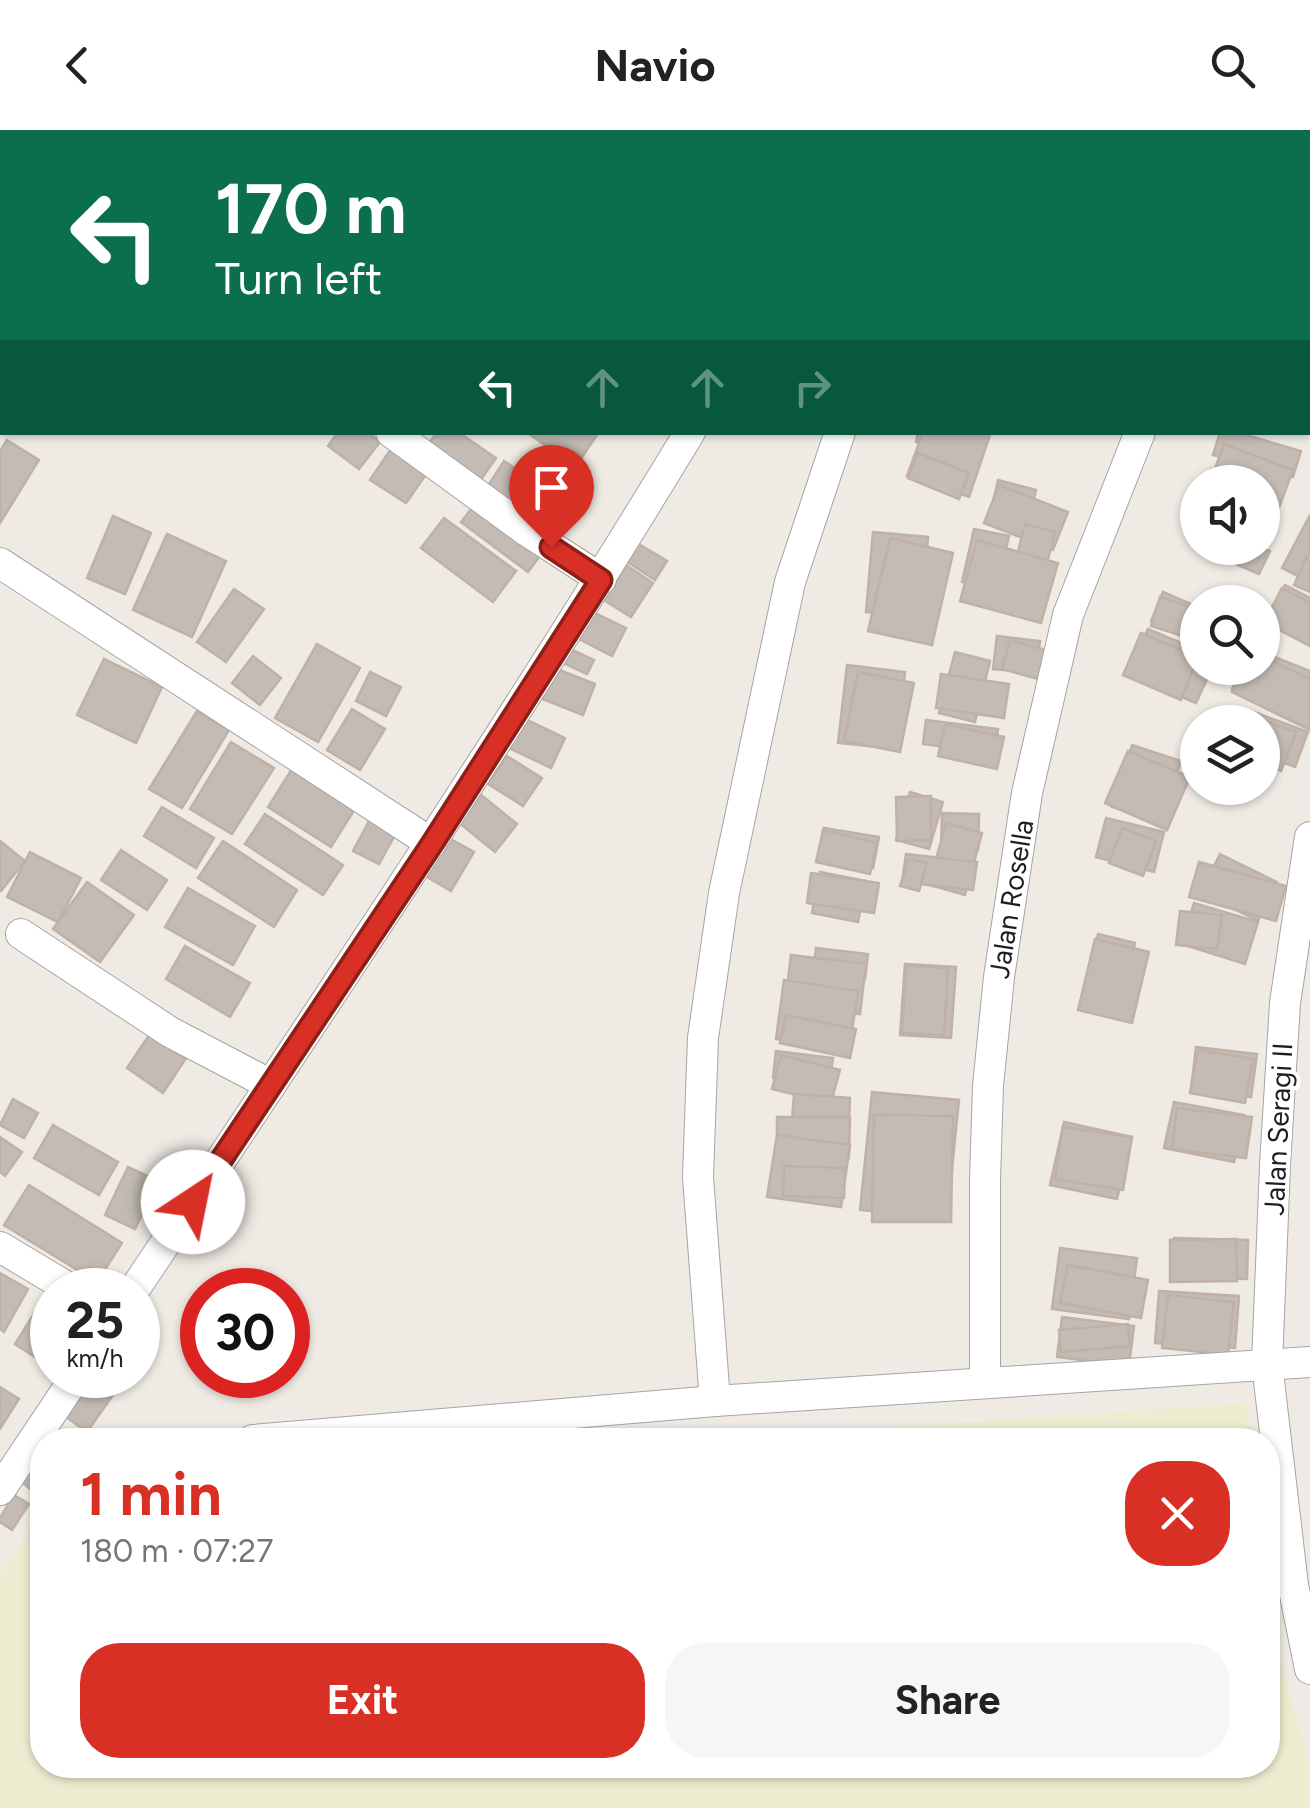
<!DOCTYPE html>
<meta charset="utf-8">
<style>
:root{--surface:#fff;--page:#f6f6f6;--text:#222;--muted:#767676;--accent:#d93025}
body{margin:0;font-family:Figtree,sans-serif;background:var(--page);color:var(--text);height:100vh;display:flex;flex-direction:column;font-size:38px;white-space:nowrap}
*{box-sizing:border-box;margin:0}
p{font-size:32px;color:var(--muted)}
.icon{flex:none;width:55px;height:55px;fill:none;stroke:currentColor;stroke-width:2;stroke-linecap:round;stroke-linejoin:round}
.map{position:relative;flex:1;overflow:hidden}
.sheet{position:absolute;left:30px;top:1298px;width:1250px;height:350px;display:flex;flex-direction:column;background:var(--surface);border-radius:40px;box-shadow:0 2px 8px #0004}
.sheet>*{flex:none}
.guide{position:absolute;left:0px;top:0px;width:1310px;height:305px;box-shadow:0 2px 8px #0004;background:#0b6e4f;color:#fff;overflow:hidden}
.tools{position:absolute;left:1180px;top:335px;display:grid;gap:20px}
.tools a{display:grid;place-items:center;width:100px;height:100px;border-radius:50%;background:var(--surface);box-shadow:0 2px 8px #0004;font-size:50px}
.speed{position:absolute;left:30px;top:1138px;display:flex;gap:20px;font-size:50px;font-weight:700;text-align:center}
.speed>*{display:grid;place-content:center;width:130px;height:130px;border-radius:50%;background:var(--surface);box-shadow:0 2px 8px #0004;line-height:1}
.speed small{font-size:25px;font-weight:400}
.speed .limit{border:15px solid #d22;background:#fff;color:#111}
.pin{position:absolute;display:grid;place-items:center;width:85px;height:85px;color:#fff;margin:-102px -42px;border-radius:50% 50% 50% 0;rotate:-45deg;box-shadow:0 0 10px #0007}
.pin .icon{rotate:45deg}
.me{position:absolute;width:110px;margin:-55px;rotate:34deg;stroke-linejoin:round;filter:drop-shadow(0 0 8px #0008)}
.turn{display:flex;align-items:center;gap:35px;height:210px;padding:0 50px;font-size:45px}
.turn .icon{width:130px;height:130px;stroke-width:2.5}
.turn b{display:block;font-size:70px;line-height:85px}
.lanes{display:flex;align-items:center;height:95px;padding:0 50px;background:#0003;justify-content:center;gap:50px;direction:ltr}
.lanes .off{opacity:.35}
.round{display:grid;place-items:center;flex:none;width:105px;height:105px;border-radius:40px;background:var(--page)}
.summary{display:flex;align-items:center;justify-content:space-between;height:170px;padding:0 50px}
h1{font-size:60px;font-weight:700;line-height:75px;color:var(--accent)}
.action{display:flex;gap:20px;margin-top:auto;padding:20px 50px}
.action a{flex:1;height:115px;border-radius:40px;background:var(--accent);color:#fff;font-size:40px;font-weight:700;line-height:115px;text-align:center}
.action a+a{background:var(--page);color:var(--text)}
header{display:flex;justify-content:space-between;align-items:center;height:130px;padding:0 50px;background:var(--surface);font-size:45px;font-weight:700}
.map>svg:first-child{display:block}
</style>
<header><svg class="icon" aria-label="back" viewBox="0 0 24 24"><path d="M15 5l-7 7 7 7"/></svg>Navio<svg class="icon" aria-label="search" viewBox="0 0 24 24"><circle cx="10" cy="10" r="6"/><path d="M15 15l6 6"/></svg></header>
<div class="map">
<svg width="1310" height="1678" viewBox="0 0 1310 1678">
<rect width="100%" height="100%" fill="#efebe4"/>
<!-- farmland -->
<g fill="#ecedd0">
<polygon points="1246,1273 1251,1310 710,1310"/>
<polygon points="42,1384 42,1635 1268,1635 1268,1438 1278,1520 1310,1638 1310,1678 0,1678 0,1445"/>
</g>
<!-- building -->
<g fill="#c3bbb4" stroke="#c0b1a7" stroke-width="2.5">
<polygon points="338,302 367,302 380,312 359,339 328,316"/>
<polygon points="437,302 458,302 496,328 477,355 425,319"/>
<polygon points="526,302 599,302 576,336"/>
<polygon points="918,302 978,302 975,322 916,312"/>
<polygon points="923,302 991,302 969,367 907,346"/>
<polygon points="1220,302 1236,302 1301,321 1293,347 1213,325"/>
<polygon points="7,310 39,330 0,393 0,321"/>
<polygon points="1224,314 1293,340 1270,402 1262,399 1262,352 1210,352"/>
<polygon points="393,316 429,340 406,373 370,350"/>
<polygon points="918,323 969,343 959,369 908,348"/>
<polygon points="504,331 564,371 543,401 484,362"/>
<polygon points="1211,339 1262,352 1207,352"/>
<polygon points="998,350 1036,360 1031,381 993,372"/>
<polygon points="999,355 1068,382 1053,420 984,393"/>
<polygon points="476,373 542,423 528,442 461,392"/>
<polygon points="1310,385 1310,424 1298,446 1282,438"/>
<polygon points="113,386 151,403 125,464 87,448"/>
<polygon points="444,388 516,441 493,472 421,418"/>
<polygon points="1025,394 1055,402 1039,465 1009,457"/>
<polygon points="974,399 1009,406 997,459 962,452"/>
<polygon points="873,402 928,407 921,486 866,482"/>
<polygon points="167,404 226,431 192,507 133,480"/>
<polygon points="890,408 953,423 932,515 868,501"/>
<polygon points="977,410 1058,433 1041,493 960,471"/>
<polygon points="637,413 667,431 655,450 626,431"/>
<polygon points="1199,418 1261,418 1270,421 1259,444"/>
<polygon points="1203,418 1252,418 1248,430"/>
<polygon points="1306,428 1310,430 1310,462 1294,455"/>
<polygon points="626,435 653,453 631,487 604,470"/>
<polygon points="1285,455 1310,468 1310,514 1266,491"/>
<polygon points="1282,458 1310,473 1310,516 1264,492"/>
<polygon points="234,459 264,479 226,532 197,512"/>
<polygon points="1163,462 1198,477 1198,511 1151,491"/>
<polygon points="1160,467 1198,479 1198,511 1151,496"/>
<polygon points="593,482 626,498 612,526 579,509"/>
<polygon points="1148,499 1198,520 1198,538 1212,538 1196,573 1128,544"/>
<polygon points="1141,503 1198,527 1181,570 1123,545"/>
<polygon points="997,506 1040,511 1036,543 993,539"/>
<polygon points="1010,510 1046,520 1038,549 1002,539"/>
<polygon points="317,514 360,538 318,612 275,588"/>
<polygon points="566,517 594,530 587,544 559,531"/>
<polygon points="955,522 990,531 975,592 939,583"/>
<polygon points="1262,522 1310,541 1310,589 1232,559 1241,538 1262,538"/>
<polygon points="253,526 281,548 260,575 232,553"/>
<polygon points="1262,526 1310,549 1310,600 1232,562 1244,538 1262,538"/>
<polygon points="104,529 162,557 136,613 77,585"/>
<polygon points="847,535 905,542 896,619 838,613"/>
<polygon points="552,537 595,554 583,585 540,568"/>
<polygon points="370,542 401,557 386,586 356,571"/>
<polygon points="858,542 914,553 900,622 844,611"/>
<polygon points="941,544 1009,554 1004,588 936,578"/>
<polygon points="352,579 385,599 360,640 327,620"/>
<polygon points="1246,579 1308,602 1295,637 1262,625 1262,592 1240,592"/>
<polygon points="197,581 229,600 182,678 149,659"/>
<polygon points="1239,581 1296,602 1281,641 1262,634 1262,592 1234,592"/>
<polygon points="523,588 565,608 551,638 509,618"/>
<polygon points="926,590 998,599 995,624 923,614"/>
<polygon points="945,594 1004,607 997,639 938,626"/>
<polygon points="231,612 274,638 232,704 190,679"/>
<polygon points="1132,615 1181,631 1161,692 1112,677"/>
<polygon points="1128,621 1190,647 1167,700 1105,673"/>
<polygon points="507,626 542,648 523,676 488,654"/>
<polygon points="292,639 355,679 331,717 268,677"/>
<polygon points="910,662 943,672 929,719 896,710"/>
<polygon points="480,664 517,694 495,722 457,691"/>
<polygon points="931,666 931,710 897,711 896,667"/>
<polygon points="162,677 214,708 196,738 144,706"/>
<polygon points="942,683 979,684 978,720 941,718"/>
<polygon points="265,684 343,735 323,765 245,714"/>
<polygon points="1106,688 1164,702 1154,742 1096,727"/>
<polygon points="369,691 395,705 379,734 353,721"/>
<polygon points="946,693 982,703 965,765 929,755"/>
<polygon points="824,698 879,707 873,738 819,728"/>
<polygon points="1122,698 1156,711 1143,746 1109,733"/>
<polygon points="823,700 877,713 870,744 816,732"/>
<polygon points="447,707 474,722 451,761 424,745"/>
<polygon points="0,711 25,731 1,761 0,760"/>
<polygon points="223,711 297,760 274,797 198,748"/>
<polygon points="121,720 167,750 147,780 101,750"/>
<polygon points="30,722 81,748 58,792 7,767"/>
<polygon points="906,724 977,732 973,760 902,752"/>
<polygon points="1220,724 1277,752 1258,791 1201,762"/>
<polygon points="909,729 927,733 919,761 900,756"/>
<polygon points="1199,732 1286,756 1276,791 1189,767"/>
<polygon points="820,742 866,751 858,792 812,783"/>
<polygon points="811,743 879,753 874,783 807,773"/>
<polygon points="87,752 134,785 100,832 53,799"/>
<polygon points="188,758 255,796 233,835 165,797"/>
<polygon points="1194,773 1258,792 1245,834 1181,814"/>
<polygon points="1180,781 1222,785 1217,819 1176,815"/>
<polygon points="1098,804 1135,813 1118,880 1081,871"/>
<polygon points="1095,809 1149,822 1132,893 1078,880"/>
<polygon points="185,816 250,853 230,887 166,849"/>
<polygon points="816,818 868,824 865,849 813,842"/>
<polygon points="791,825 866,834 860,884 785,874"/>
<polygon points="905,834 956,837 951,908 900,905"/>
<polygon points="906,836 948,838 944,905 902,903"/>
<polygon points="784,850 858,861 849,920 776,909"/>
<polygon points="786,885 856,899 850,928 780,913"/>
<polygon points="156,895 192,919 163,963 127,938"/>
<polygon points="1196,917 1257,924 1251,967 1191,960"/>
<polygon points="1198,920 1253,929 1245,973 1190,963"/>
<polygon points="776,921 833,928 829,955 773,948"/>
<polygon points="781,925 840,940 831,973 772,959"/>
<polygon points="872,962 959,970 947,1089 860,1080"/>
<polygon points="794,964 850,968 849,993 792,991"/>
<polygon points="13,969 38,983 24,1008 0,995"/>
<polygon points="1174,972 1244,985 1234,1032 1164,1018"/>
<polygon points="1177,978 1252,987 1246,1028 1172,1019"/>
<polygon points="874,985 953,986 951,1092 872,1092"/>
<polygon points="777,987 850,987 849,1028 777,1027"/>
<polygon points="1064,992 1132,1007 1117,1069 1050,1055"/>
<polygon points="53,995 118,1032 99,1065 34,1028"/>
<polygon points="1063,997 1132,1007 1123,1060 1055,1049"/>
<polygon points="777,1005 850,1015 841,1077 767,1067"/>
<polygon points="0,1007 22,1022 5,1046 0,1042"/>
<polygon points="784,1036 845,1038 844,1068 783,1066"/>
<polygon points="128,1037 158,1051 135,1099 105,1085"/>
<polygon points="29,1055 122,1113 97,1152 4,1095"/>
<polygon points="1174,1108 1248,1110 1247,1149 1172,1147"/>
<polygon points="1236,1109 1237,1151 1170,1152 1170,1110"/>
<polygon points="1060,1118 1137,1128 1129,1189 1052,1179"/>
<polygon points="1068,1135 1148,1150 1141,1188 1060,1173"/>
<polygon points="0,1143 28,1159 4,1202 0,1199"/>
<polygon points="48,1161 52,1164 52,1230 49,1236 15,1214"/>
<polygon points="1159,1161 1239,1166 1235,1218 1155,1213"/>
<polygon points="1168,1165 1234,1172 1228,1225 1162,1218"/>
<polygon points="1062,1187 1134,1196 1129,1236 1057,1227"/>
<polygon points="1128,1194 1130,1216 1061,1222 1059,1200"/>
<polygon points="95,1245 127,1245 87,1302 66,1287"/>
<polygon points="0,1257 19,1269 0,1299"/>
<polygon points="36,1336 42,1342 42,1360 37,1365 21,1351"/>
<polygon points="14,1365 29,1374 12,1400 0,1392 0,1388"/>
</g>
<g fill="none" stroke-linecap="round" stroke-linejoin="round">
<defs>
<g id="minor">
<polyline points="362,0 366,2"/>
<polyline points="673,0 677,2"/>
<polyline points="880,2 882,0"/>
<polyline points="949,2 950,0"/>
<polyline points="1274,2 1275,0"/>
<polyline points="0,24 2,26"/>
<polyline points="391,302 527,401 601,449"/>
<polyline points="0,433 431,713"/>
<polyline points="1310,707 1285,873 1275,1035 1267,1234 1293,1455 1310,1539"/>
<polyline points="21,804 170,902 271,955"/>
<polyline points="0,1117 72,1160"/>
<path d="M134,1160C323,877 513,594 690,302"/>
<polyline points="985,1253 985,1050 988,956 999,847 1027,663 1068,485 1140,302"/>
<polyline points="715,1271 698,1047 703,908 724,763 790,452 840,302"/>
<polyline points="253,1310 715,1271 1310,1232"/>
<polyline points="0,1360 77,1245"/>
</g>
</defs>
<!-- minor casing -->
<use href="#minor" stroke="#a5a5a5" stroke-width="32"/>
<!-- minor -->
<use href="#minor" stroke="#fff" stroke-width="30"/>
</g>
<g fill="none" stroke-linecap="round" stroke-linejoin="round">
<defs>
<polyline id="route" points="193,1072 432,714 601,450 551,417"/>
</defs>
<!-- route casing -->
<use href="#route" stroke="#8d1f18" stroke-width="25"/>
<!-- route -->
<use href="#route" stroke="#d93025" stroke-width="18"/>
</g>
<g text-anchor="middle" stroke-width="8" stroke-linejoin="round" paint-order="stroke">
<!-- street labels -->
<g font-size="28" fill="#1e1e1e" stroke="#fff">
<text transform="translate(1011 769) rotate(-81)" y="10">Jalan Rosella</text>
<text transform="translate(1278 999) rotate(-87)" y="10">Jalan Seragi II</text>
</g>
</g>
</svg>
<div class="tools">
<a><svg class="icon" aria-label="sound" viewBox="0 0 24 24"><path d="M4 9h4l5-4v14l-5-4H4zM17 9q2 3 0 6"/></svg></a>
<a><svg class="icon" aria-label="search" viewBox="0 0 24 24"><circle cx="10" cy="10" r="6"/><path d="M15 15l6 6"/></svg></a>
<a><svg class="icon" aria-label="layers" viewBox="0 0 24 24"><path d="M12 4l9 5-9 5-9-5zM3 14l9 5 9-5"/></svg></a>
</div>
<div class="speed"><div>25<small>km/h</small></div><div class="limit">30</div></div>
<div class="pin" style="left:551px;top:417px;background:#d93025"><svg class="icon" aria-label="arrive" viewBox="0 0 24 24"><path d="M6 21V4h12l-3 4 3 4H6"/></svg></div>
<svg class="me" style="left:193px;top:1072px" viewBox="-20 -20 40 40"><circle r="19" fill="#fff"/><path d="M0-13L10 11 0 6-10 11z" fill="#d93025"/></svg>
<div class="guide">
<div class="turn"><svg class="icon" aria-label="left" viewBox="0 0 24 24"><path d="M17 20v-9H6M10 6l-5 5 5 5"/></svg><div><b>170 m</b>Turn left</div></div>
<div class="lanes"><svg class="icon" aria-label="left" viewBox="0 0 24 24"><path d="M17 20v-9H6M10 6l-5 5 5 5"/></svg><svg class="icon off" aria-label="ahead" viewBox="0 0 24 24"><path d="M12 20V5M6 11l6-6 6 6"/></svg><svg class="icon off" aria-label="ahead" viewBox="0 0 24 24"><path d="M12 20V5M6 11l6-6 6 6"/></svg><svg class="icon off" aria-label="right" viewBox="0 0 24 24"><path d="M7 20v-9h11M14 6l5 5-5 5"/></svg></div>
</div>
<section class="sheet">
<div class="summary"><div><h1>1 min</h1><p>180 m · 07:27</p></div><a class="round" style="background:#d93025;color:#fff"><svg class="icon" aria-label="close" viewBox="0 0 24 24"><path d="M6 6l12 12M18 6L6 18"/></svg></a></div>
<div class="action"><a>Exit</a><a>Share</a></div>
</section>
</div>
